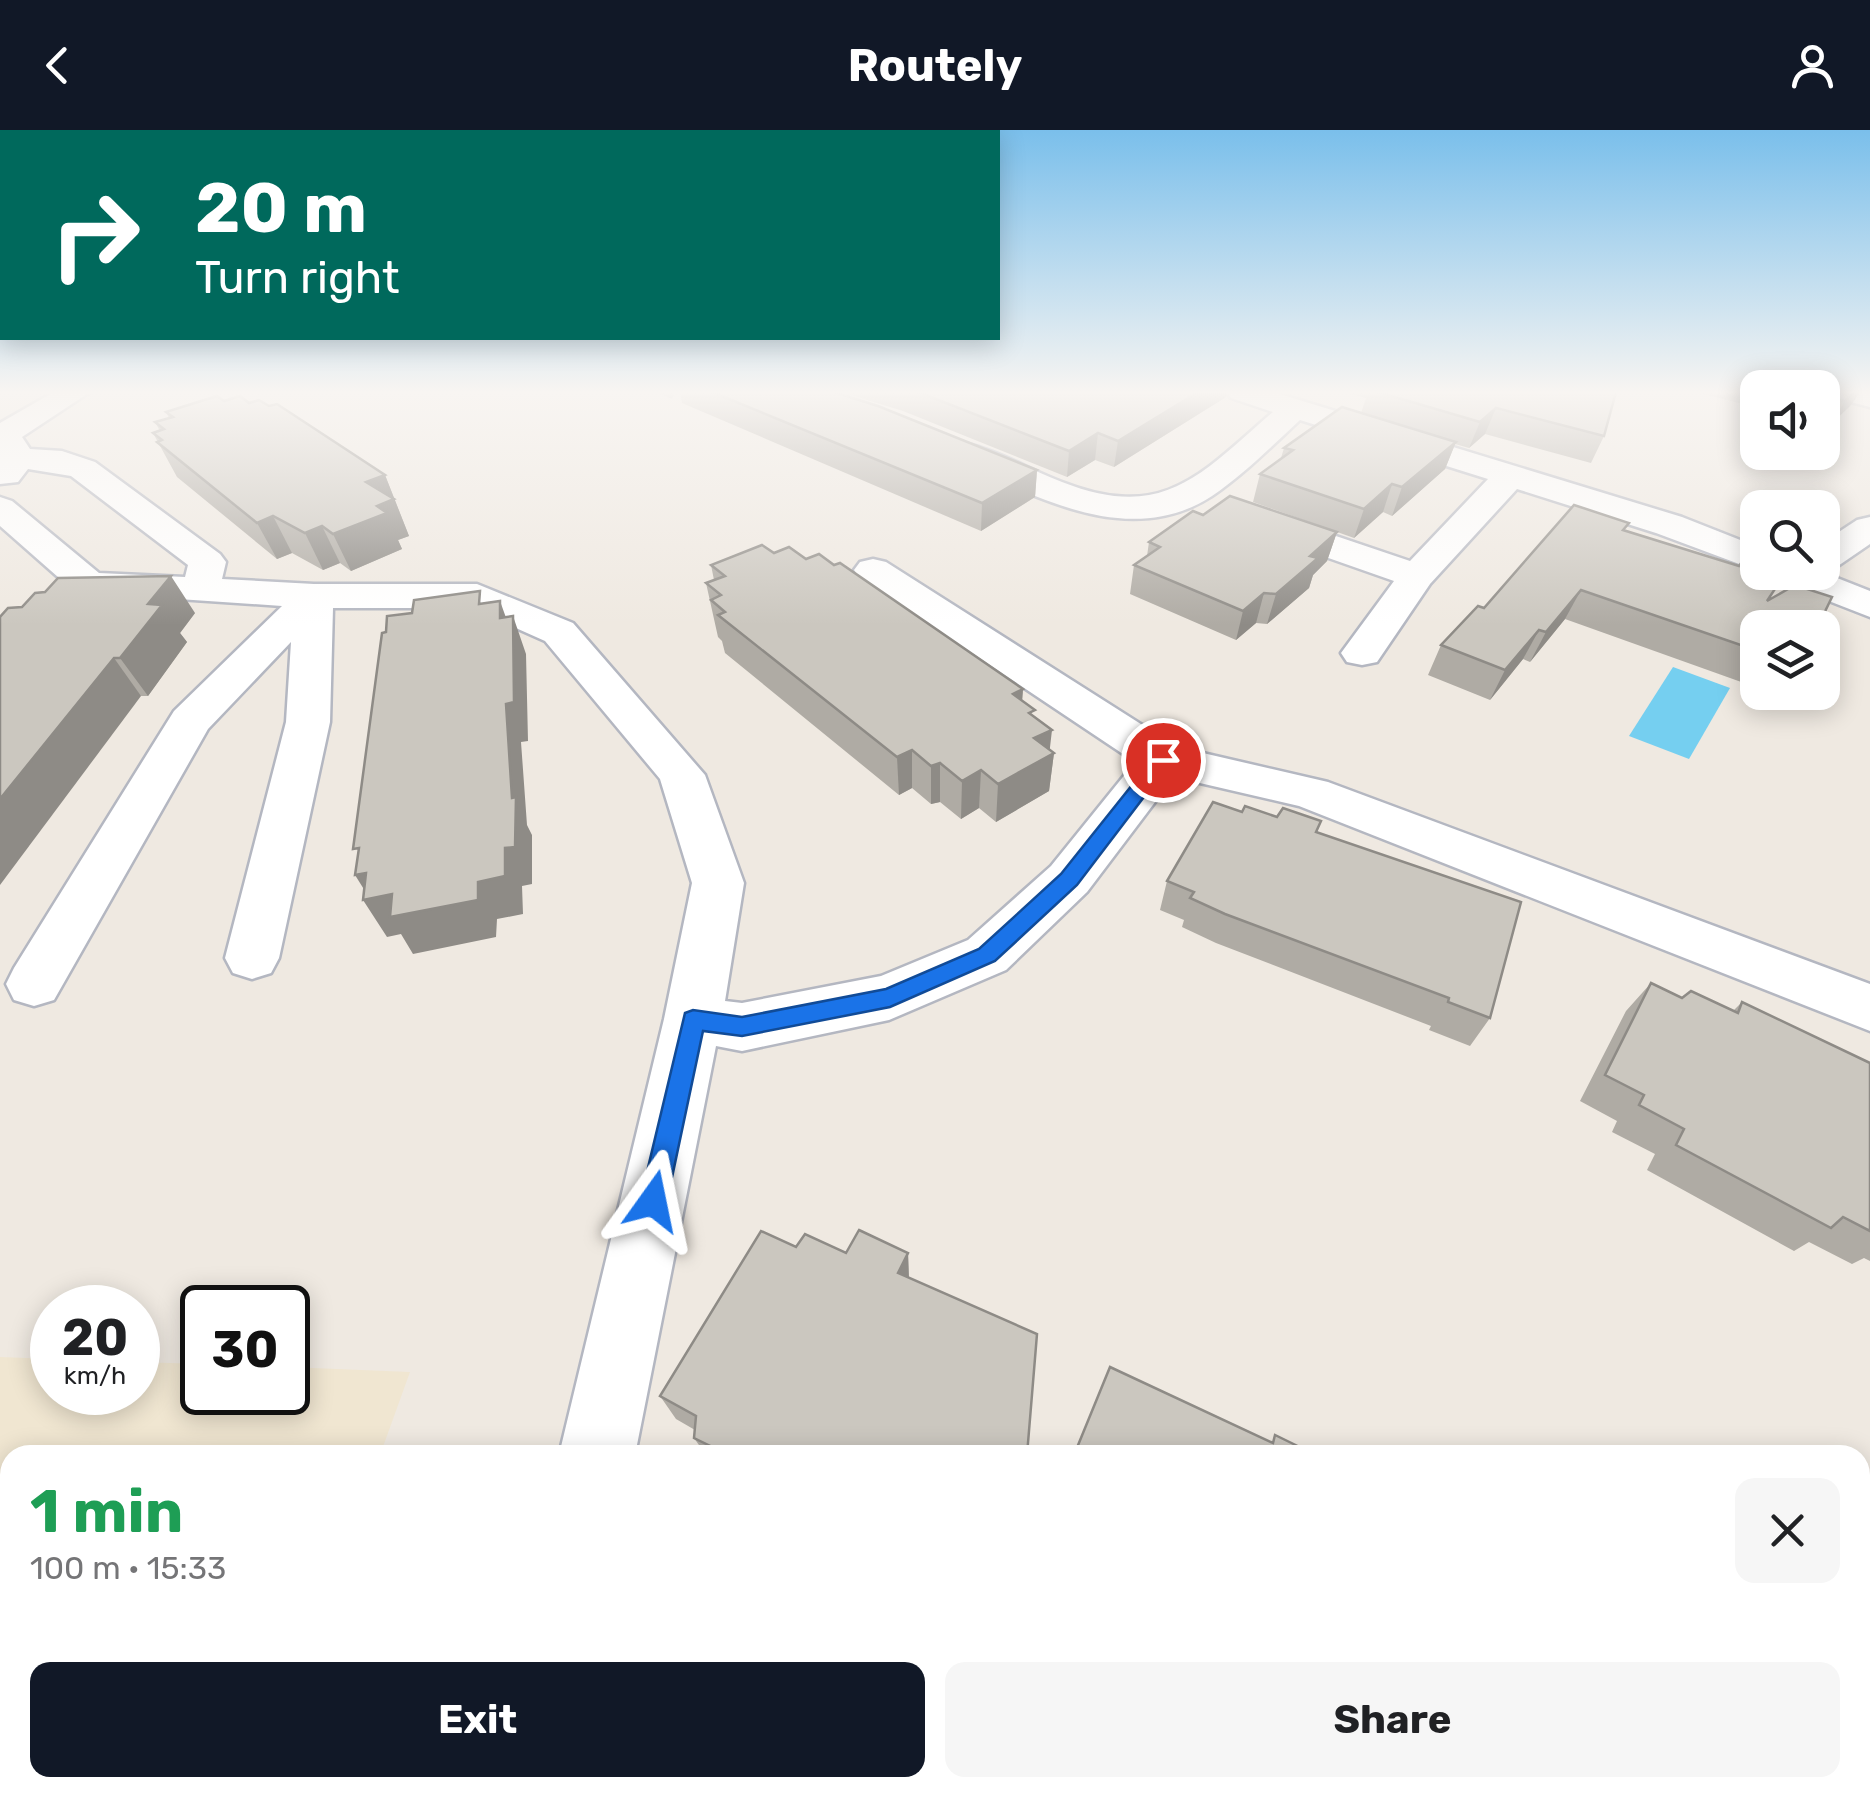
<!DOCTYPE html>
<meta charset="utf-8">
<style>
:root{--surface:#fff;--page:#f6f6f6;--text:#202124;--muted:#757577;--accent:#111827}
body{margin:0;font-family:Rubik,sans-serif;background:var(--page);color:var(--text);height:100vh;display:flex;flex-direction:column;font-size:38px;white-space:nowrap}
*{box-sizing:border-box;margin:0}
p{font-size:32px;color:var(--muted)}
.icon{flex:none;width:55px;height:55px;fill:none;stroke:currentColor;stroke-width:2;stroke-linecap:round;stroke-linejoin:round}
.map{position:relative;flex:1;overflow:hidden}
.drawer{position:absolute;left:0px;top:1315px;width:1870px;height:352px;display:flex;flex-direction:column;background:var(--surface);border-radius:30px 30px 0 0;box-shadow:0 5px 25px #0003}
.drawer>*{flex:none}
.hud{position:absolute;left:0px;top:0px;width:1000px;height:210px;box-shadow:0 5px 25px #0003;background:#00695c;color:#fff;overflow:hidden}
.buttons{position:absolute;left:1740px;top:240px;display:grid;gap:20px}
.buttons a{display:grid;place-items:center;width:100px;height:100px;border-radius:20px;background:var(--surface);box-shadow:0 5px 25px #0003;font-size:50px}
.speed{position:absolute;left:30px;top:1155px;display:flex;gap:20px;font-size:50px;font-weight:700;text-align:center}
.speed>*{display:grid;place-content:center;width:130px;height:130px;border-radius:50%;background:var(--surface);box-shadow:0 5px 25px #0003;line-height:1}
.speed small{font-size:25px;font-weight:400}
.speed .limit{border:5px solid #111;border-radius:15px;background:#fff;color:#111}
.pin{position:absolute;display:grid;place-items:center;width:85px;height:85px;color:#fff;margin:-42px;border:5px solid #fff;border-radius:50%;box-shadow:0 2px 10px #0007}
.me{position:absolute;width:110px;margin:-55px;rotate:12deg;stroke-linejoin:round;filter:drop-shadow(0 0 8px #0008)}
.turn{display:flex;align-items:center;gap:35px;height:210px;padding:0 30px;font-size:45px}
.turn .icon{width:130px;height:130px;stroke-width:2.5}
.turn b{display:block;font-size:70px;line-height:85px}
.round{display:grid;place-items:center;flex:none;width:105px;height:105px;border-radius:20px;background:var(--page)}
.overview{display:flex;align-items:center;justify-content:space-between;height:170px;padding:0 30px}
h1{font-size:60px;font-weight:700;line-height:75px;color:#1e9e55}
.action{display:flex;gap:20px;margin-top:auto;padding:20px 30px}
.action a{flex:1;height:115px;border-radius:20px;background:var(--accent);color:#fff;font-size:40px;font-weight:700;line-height:115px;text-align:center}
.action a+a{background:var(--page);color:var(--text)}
header{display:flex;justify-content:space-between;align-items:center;height:130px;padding:0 30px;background:var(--accent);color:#fff;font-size:45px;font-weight:700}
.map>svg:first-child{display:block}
</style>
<header><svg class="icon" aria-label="back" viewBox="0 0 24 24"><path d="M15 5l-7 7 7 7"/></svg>Routely<svg class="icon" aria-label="person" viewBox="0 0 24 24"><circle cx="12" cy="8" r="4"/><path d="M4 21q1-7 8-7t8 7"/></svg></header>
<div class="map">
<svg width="1870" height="1667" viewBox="0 0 1870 1667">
<rect width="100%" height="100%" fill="#efe9e1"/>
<!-- education -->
<polygon fill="#f0e6d1" points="0,1227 52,1229 52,1262 138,1262 138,1232 202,1234 202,1262 288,1262 288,1237 410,1242 380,1325 10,1325 10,1658 256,1658 253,1667 0,1667"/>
<!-- water -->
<polygon fill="#75cff0" points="1673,537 1730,558 1689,629 1629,606"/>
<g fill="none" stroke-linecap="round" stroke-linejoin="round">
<defs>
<g id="minor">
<polygon points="54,262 90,262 22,307 30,319 62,321 95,332 220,424 226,432 222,449 314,454 477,454 573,493 705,645 744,753 725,871 742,873 881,846 968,810 1051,736 1135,632 860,448 854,440 860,432 873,429 886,432 1177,617 1328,652 1870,854 1870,901 1299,676 1174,647 1087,762 1006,840 889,890 742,921 716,916 635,1325 559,1325 664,889 692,753 660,649 545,511 471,478 333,478 330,592 279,828 271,843 252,849 233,843 225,828 286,592 291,512 208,599 54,870 34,876 14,870 6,854 14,838 174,581 282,476 75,462 0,396 0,367 12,371 99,443 185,447 188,435 71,346 28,339 18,352 0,354 0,293"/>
<path d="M1227,262H1273L1682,387L1758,417V441L1656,403L1517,359L1430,454L1377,532L1362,535L1347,532L1341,523L1394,451L1249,400L1244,392L1249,384L1262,381L1410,431L1488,349L1300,290C1272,316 1244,344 1212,366C1129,420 1035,366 956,331L952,324L956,317L968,314C1001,322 1030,340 1062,352C1164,392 1200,345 1273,282L1231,268Z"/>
<polygon points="1831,262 1870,262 1870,277 1835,268"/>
<polygon points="1870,387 1870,414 1835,438 1822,441 1822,413 1857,390"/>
<polygon points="1769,442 1822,442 1870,461 1870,487 1775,450"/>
<polygon points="479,1658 569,1658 568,1667 476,1667"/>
<polygon points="937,1658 1041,1658 1045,1667 940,1667"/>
</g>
</defs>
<!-- minor casing -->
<use href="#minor" stroke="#b4b7c1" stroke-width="5"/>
<!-- minor -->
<use href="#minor" fill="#fff" fill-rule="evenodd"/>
</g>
<!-- wall -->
<g fill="#afaba4">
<polygon points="656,262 675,262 672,269"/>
<polygon points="680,262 834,262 1037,340 1035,367 981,401 682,273"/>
<polygon points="841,262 1227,262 1226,267 1114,337 1095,330 1067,347 903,281"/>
<polygon points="1344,262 1616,262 1604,306 1591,333 1485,304 1469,318 1455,314 1445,339 1392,386 1383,382 1354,408 1253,372 1260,344 1281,328 1284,318 1361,283 1366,268"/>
<polygon points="1696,262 1758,262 1758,278"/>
<polygon points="1822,262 1860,262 1850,276 1828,297 1822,295"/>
<polygon points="224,271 249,273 385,345 409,406 398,410 402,419 351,441 340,433 323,440 292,423 277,429 177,347 153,303 160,301 155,292 169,288 166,282"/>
<polygon points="1203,385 1337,402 1327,431 1313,445 1309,458 1267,494 1256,493 1236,510 1130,464 1134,435 1147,426 1149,412"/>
<polygon points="1625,400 1767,471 1758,498 1758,558 1565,489 1530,532 1523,529 1490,570 1428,545 1441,515 1484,478"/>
<polygon points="774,423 834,435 1023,559 1022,571 1034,587 1049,620 1054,623 1049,661 996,692 979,678 961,689 940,672 931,674 912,658 899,665 725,523 722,511 718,507 706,453 714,450 711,435"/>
<polygon points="195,483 180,503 187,512 148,566 141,566 0,487"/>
<polygon points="1242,682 1317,702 1490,888 1470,916 1429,900 1431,896 1216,813 1182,797 1184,790 1160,780 1167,751"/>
<polygon points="1651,853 1682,868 1733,881 1742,872 1870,933 1870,1131 1864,1128 1852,1134 1809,1112 1794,1121 1647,1040 1655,1024 1612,1002 1617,991 1580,971 1626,881"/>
<polygon points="796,1117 846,1123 908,1123 909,1148 1027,1325 706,1325 694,1308 695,1300 676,1289 660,1266"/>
<polygon points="1491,1658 1860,1658 1870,1667 1504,1667"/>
</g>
<!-- shaded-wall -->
<g fill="#8e8b86">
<polygon points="1198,262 1227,262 1226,267 1114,337 1118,311"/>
<polygon points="1855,262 1860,262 1850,276 1828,297 1845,271"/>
<polygon points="1496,278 1485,304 1469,318 1480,292"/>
<polygon points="1098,303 1095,330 1067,347 1069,321"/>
<polygon points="1456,312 1445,339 1392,386 1402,357"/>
<polygon points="1037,340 1035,367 981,401 982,373"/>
<polygon points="385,345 409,406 398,410 402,419 351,441 333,404 366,352"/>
<polygon points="1392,354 1383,382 1354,408 1364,379"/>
<polygon points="273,386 292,423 277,429 257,393"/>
<polygon points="322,396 340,433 323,440 305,403"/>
<polygon points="1337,402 1327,431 1313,445 1309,458 1267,494 1276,464 1310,426"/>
<polygon points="171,446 195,483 180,503 187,512 148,566 120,528 148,474"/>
<polygon points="1581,460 1565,489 1530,532 1546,502"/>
<polygon points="1264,463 1256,493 1236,510 1243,481"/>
<polygon points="500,471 513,507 513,486 526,524 528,611 521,612 527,695 532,705 532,754 522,756 523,784 497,789 496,807 413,824 401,804 387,807 363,770 370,769 355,745 366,743 478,752 505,718 512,668"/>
<polygon points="1539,500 1523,529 1490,570 1505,540"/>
<polygon points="114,528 141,566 0,755 0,669"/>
<polygon points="1023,559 1020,597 1013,564"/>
<polygon points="1052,600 1049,626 1054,623 1049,661 996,692 998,654 1034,608"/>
<polygon points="912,620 912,658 899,665 897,627"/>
<polygon points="940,633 940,672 931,674 931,636"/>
<polygon points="981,640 979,678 961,689 962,651"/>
<polygon points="908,1123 909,1152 898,1143"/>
</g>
<!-- building -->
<g fill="#cbc7bf" stroke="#8e8b86" stroke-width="2.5">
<polygon points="712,262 834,262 878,276 1037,340 982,373"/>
<polygon points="918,262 1198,262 1118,311 1098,303 1069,321"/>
<polygon points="1378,262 1616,262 1604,306 1496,278 1480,292"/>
<polygon points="1822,262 1855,262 1845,271 1822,265"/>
<polygon points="217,266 224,271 240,266 249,273 259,270 269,276 277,274 385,345 366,352 394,369 377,376 387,383 333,404 322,396 305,403 273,386 257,393 157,312 162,310 153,303 164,299 155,292 173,287 166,282"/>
<polygon points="1342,277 1456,312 1402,357 1392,354 1364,379 1260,344 1293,320 1284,318"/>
<polygon points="1230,366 1337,402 1310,426 1318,428 1276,464 1264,463 1243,481 1134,435 1160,417 1149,412 1193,381 1203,385"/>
<polygon points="1574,375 1629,393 1623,400 1739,436 1744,429 1758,433 1758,442 1786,442 1767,471 1795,455 1832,467 1817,498 1758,498 1758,521 1581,460 1546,502 1539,500 1505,540 1441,515 1478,476 1484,478"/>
<polygon points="762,415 774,423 789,417 806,429 819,424 834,435 840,433 1023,559 1013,564 1035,580 1029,583 1052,600 1034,608 1054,623 998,654 981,640 962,651 940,633 931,636 912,620 897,627 718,485 725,482 711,470 721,465 706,453 725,446 711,435"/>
<polygon points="171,446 148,474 162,475 120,528 114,528 0,669 0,487 8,478 22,477 35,463 45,462 58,448"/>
<polygon points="480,461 479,474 500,471 500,488 513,486 514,572 506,574 512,668 516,667 515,717 505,718 505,746 478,752 478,770 390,787 392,764 363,770 366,743 355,745 359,718 353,719 382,503 386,502 387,486 412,483 414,470"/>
<polygon points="1213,672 1242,682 1245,676 1277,687 1283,678 1321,691 1316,702 1521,772 1490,888 1448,872 1449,868 1225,784 1190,768 1194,762 1167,751"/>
<polygon points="1651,853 1682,868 1691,861 1738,883 1742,872 1870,933 1870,1101 1843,1087 1831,1098 1676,1015 1684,999 1639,975 1644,965 1605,945"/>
<polygon points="859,1100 908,1123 898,1143 1037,1204 1027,1325 729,1325 694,1308 696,1286 660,1266 761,1101 796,1117 805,1104 846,1123"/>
<polygon points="1110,1237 1273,1313 1275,1305 1316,1325 1074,1325"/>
<polygon points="1860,1567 1870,1573 1870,1667 1547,1667 1534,1658 1860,1658"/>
</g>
<!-- sky -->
<linearGradient id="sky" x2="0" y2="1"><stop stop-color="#7abfeb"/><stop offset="0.53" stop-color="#f8f5f2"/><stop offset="1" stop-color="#f8f5f2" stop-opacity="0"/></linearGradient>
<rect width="1870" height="495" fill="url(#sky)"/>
<!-- route -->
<polygon fill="#1a73e8" stroke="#114b97" stroke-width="2.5" points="1163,623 1169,625 1169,634 1077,755 995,831 890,877 742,906 703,901 667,1071 663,1080 653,1083 644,1080 640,1071 685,883 693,880 742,887 886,859 979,819 1061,744 1156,625"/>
</svg>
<div class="buttons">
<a><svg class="icon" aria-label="sound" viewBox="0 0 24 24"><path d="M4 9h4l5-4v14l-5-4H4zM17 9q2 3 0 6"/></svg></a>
<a><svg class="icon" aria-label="search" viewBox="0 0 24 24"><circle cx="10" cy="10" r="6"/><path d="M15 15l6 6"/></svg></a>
<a><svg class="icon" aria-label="layers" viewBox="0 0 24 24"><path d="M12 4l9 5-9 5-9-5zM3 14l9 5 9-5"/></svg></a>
</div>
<div class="speed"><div>20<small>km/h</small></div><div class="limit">30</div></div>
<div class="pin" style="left:1163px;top:630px;background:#d93025"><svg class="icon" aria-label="arrive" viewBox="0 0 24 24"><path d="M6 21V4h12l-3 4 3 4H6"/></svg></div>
<svg class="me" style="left:653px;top:1071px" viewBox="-20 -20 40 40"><path d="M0-17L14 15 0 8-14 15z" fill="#1a73e8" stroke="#fff" stroke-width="4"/></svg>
<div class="hud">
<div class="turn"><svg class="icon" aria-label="right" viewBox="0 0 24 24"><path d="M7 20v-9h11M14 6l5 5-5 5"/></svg><div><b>20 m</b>Turn right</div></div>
</div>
<section class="drawer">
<div class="overview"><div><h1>1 min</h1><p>100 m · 15:33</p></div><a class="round"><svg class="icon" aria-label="close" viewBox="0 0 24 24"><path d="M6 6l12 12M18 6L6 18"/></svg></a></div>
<div class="action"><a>Exit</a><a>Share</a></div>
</section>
</div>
